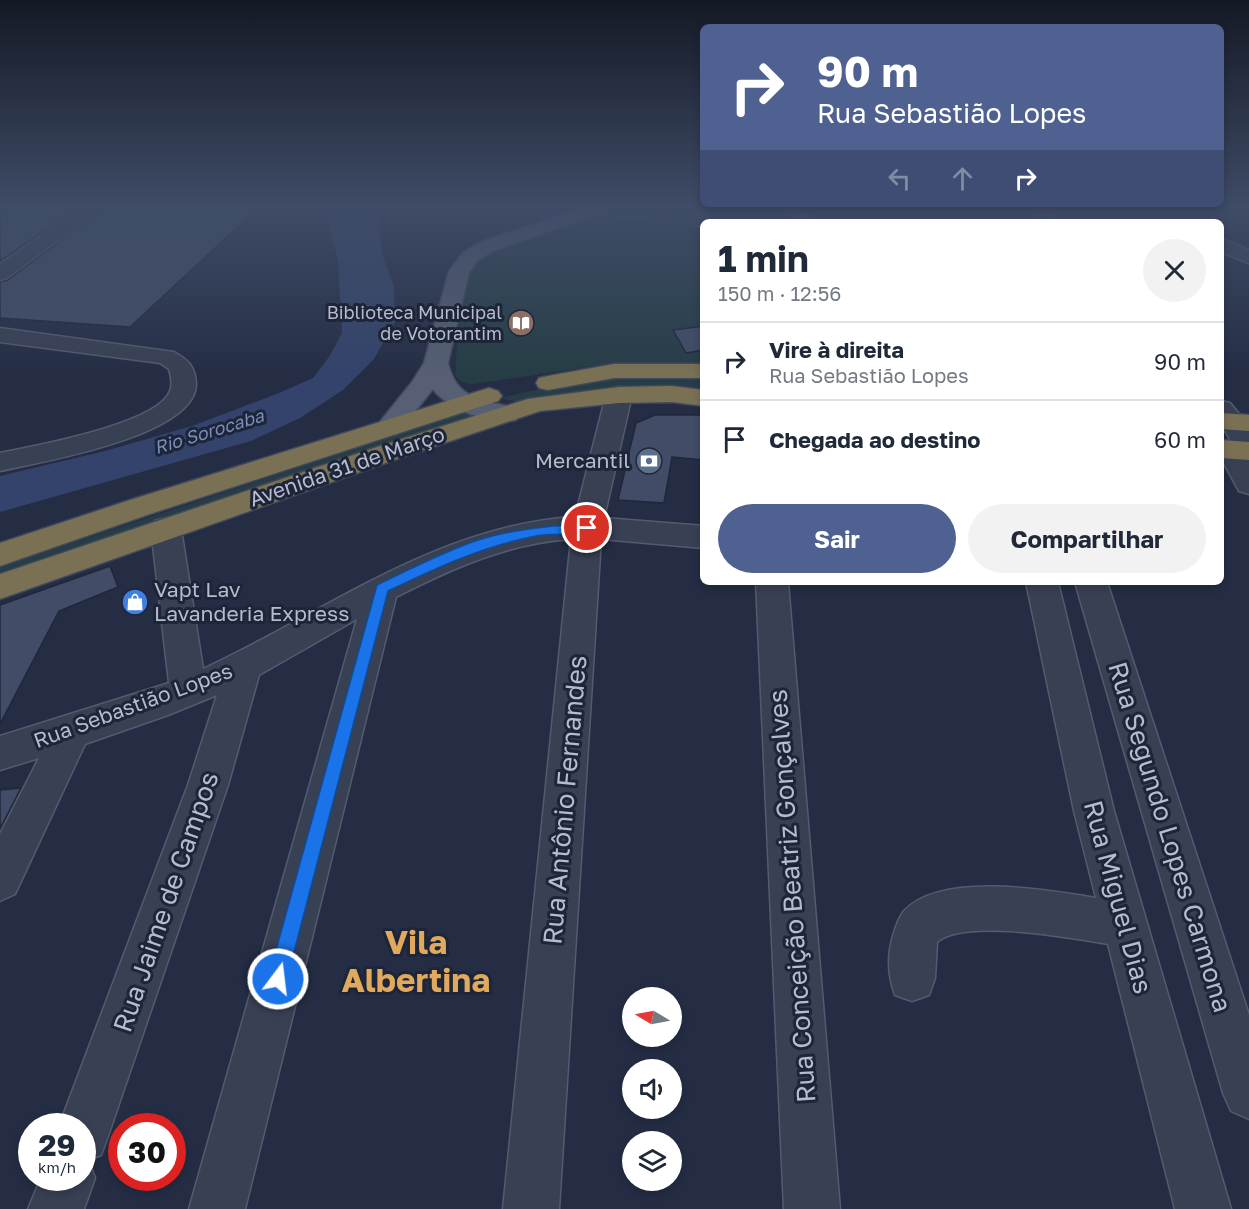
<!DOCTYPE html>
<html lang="pt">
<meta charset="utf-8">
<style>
:root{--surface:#fff;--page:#f2f2f3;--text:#1f2937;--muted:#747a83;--line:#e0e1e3;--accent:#4f6191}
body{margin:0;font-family:"Golos Text",sans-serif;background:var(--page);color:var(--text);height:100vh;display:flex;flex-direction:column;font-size:22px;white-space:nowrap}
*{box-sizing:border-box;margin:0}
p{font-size:20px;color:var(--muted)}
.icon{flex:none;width:33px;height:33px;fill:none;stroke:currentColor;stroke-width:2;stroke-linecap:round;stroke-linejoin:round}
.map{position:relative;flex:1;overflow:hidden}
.sheet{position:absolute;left:700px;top:219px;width:524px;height:366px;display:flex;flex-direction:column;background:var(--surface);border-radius:9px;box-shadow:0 3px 9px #0003}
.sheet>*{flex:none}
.banner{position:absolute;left:700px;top:24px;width:524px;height:183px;border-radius:9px;box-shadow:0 3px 9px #0003;background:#4f6191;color:#fff;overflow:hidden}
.needle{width:39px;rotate:280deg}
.tools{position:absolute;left:622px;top:987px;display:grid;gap:12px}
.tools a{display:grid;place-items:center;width:60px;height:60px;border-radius:50%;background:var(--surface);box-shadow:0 3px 9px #0003;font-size:30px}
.speed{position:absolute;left:18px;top:1113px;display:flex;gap:12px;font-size:30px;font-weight:700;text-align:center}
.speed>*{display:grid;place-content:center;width:78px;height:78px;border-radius:50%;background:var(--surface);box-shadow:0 3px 9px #0003;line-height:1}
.speed small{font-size:15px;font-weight:400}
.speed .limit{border:9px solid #d22;background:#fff;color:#111}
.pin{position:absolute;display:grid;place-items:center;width:51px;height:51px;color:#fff;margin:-26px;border:3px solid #fff;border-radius:50%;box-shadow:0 2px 6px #0007}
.me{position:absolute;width:66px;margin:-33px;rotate:15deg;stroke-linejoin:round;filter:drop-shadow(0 0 4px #0008)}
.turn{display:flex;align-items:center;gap:21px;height:126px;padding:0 18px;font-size:27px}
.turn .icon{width:78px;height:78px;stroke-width:2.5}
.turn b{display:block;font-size:42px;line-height:51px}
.lanes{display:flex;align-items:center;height:57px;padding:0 18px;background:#0003;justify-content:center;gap:30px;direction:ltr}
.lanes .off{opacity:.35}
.round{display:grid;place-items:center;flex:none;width:63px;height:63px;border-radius:32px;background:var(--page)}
.head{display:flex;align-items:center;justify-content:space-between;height:102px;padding:0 18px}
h1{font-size:36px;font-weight:700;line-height:45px}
.primary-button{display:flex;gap:12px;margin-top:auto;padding:12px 18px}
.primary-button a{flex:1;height:69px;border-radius:36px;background:var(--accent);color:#fff;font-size:24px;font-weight:700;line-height:69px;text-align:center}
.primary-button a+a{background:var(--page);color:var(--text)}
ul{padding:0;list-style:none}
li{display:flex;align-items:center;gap:18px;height:78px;padding:0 18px;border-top:2px solid var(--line)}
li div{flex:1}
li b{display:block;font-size:22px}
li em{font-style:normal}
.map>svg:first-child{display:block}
</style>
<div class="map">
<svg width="1249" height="1209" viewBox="0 0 1249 1209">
<rect width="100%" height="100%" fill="#242d44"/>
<!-- green -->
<g fill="#263d45">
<path d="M695,206H774L787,211L797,222H704L703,365L595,366L474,384C465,384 460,383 455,375C458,345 457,298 470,272C475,262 486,256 494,250L604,211L652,212Z"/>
<polygon points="630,375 703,377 703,392 518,402 500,398 575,381"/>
<polygon points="468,411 474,421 0,578 0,567"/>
</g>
<!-- water -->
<polygon fill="#34436b" points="330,206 372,206 379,222 382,254 394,287 395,322 374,359 343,390 300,418 251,441 0,512 0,476 105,451 192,426 279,393 313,378 329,357 342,333 338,261 327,215"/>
<!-- building -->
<g fill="#424c66" stroke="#1f273b" stroke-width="1.5">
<polygon points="0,206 81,206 0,261"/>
<polygon points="106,206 240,206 239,207 258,208 130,327 0,318 0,282 8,280"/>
<polygon points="704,326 704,350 686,353 673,330"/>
<polygon points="655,415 704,415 704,460 672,457 664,503 618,500 636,423"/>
<polygon points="110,566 118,587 59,611 0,724 0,605"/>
<polygon points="21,788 0,829 0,790"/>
</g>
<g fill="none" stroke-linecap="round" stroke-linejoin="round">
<defs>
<g id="minor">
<polygon points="84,206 104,206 7,278 0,280 0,264"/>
<polygon points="588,206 698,206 713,222 704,222 704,228 697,226 682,210 634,218 589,212 586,208"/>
<polygon points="1025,206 1044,206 1058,222 1039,222"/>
<polygon points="1224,240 1249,250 1249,263 1221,252 1221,241"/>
<path d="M0,328L174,352C188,360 195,366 196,383C198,436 40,462 0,471V453C34,446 158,424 170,391C173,384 171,376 169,369L160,363L0,342Z"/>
<path d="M619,387L628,390L632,395L604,518L704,526V548L601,539L559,1209H503L571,539C508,543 451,569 396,597L245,1209H189L357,619L259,675L228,785L108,1136L101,1155L88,1160L95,1178L84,1209H28L41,1178H82V1126H59L188,785L217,695L168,715L85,744L15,894L0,901V834L39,758L0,770V736L169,683L151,529L155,521L166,518L177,521L181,529L203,669C324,613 437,525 575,517L606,395L610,390Z"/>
<polygon points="1221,401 1230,403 1249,426 1249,494 1239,491 1221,458 1221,443 1231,441 1221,424"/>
<polygon points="756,582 788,582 840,1209 784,1209"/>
<path d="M1026,582H1058L1114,811L1231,1209H1175L1108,944C1070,938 966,918 937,942L935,978L929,995L912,1001L895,995C888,976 887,956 893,936C895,929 899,917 904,911C941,871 1048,890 1096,898L1074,811Z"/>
<polygon points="1075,582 1107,582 1249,1015 1249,1119 1231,1111 1223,1093"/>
</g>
<g id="major">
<path d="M587,206H612L609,210L495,250L478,260L469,272L448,363C457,401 484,400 516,408L520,414L516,420C492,426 447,409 433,389L397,434L388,436L379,434L375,428L412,382L424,363L449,271L464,252L481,242Z"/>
<polygon points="783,206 802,206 817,222 797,222"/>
</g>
<g id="highway">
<polygon points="614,364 704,364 704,378 614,378 548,390 539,388 536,383 539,378 548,376"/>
<polygon points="672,386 704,390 704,406 672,402 619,403 540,411 397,459 0,599 0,574 377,447 528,399 619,387"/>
<polygon points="489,388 498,391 502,396 498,401 150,514 0,566 0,543 130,500"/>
<polygon points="1221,413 1249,415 1249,431 1221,429"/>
<polygon points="1221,440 1249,442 1249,460 1221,458"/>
</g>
</defs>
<!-- minor casing -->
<use href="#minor" stroke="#545b6e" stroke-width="3"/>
<!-- major casing -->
<use href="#major" stroke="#42495d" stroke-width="3"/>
<!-- highway casing -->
<use href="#highway" stroke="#40485b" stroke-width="3"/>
<!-- minor -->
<use href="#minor" fill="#384053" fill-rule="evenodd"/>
<!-- major -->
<use href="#major" fill="#565f73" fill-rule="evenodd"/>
<!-- highway -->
<use href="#highway" fill="#7a7155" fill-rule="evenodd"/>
</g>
<!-- sky -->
<linearGradient id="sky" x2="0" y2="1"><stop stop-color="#141925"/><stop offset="0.55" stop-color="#3f4c67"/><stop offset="1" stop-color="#3f4c67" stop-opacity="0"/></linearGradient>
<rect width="1249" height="375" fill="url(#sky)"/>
<!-- route -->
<path fill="#1a73e8" stroke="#114b97" stroke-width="1.5" d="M587,523L592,525L593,528L592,531C574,536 554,533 536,536C483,546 436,568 388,591L287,979L285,986L278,989L271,986L268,979L377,585C410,569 443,552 478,540C513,529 551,526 587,523Z"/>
<!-- icons -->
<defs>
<symbol id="library-disc" viewBox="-11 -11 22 22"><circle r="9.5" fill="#8d6e63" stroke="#1d2539"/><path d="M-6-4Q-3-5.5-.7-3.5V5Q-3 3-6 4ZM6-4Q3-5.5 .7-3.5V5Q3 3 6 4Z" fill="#fff"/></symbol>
<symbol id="bank-disc" viewBox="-11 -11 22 22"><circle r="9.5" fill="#5c6f8a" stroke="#1d2539"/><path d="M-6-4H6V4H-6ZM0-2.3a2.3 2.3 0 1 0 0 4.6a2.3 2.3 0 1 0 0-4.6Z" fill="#fff"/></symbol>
<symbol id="shop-disc" viewBox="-11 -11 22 22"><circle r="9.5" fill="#3f7fe0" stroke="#1d2539"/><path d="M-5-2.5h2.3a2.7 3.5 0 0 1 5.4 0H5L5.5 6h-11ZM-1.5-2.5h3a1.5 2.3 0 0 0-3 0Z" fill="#fff"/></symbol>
</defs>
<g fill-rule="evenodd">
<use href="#library-disc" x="506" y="308" width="30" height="30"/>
<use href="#bank-disc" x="634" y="446" width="30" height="30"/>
<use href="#shop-disc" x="120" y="587" width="30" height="30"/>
</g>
<g text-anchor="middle" stroke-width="6" stroke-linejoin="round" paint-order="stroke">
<!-- far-poi labels -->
<g font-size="18" fill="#b6bbcd" stroke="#1d2539" text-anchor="end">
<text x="502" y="319">Biblioteca Municipal<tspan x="502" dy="21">de Votorantim</tspan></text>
</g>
<!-- far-water labels -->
<g font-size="18" font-style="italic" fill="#7b8cb7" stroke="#1d2539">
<text transform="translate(209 432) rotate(-17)" y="6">Rio Sorocaba</text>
</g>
<!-- poi labels -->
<g font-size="21" fill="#b6bbcd" stroke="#1d2539" text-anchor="end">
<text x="630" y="468">Mercantil</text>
<text x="154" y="597" text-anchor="start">Vapt Lav<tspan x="154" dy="24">Lavanderia Express</tspan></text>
</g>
<!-- street labels -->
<g font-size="21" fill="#b6bbcd" stroke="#1d2539">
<text transform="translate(347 467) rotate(-19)" y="7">Avenida 31 de Março</text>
<text transform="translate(133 706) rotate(-20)" y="7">Rua Sebastião Lopes</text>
</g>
<!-- near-street labels -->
<g font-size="26" fill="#b6bbcd" stroke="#1d2539">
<text transform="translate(565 800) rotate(-85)" y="9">Rua Antônio Fernandes</text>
<text transform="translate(1170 837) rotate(73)" y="9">Rua Segundo Lopes Carmona</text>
<text transform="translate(792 896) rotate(-94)" y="9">Rua Conceição Beatriz Gonçalves</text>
<text transform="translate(1118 897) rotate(75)" y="9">Rua Miguel Dias</text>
<text transform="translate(166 902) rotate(-71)" y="9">Rua Jaime de Campos</text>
</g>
<!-- near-district labels -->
<g font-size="33" font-weight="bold" fill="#e0a95e" stroke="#1d2539">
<text x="416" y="954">Vila<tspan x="416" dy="38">Albertina</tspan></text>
</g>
</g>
</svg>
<div class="tools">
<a><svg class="needle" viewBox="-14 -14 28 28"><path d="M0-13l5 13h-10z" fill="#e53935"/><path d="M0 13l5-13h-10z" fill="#747a83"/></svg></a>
<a><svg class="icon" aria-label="sound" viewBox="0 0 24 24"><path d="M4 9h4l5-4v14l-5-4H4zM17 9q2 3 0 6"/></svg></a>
<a><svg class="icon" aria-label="layers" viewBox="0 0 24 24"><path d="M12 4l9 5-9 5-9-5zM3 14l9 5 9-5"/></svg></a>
</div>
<div class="speed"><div>29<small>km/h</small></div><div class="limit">30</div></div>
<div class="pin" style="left:587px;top:528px;background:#d93025"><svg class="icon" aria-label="arrive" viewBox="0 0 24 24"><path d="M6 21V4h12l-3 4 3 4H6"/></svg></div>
<svg class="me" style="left:278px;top:979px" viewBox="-20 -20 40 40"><circle r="17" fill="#1a73e8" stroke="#fff" stroke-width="3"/><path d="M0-11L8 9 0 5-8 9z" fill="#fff"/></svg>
<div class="banner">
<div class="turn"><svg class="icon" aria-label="right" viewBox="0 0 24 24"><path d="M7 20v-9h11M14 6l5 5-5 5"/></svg><div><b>90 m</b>Rua Sebastião Lopes</div></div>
<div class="lanes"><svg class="icon off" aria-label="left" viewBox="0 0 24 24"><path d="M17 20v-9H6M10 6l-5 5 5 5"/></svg><svg class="icon off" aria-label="ahead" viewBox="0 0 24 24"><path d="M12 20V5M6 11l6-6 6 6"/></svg><svg class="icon" aria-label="right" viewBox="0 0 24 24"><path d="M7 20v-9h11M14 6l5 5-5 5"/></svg></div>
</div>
<section class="sheet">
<div class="head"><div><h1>1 min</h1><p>150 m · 12:56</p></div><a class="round"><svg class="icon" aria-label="close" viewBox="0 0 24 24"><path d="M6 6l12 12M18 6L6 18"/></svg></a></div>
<ul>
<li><svg class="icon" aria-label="right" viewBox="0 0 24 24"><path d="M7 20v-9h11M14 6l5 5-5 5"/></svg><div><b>Vire à direita</b><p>Rua Sebastião Lopes</p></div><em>90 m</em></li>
<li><svg class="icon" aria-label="arrive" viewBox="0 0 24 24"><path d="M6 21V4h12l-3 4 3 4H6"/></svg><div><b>Chegada ao destino</b></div><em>60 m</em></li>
</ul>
<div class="primary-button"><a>Sair</a><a>Compartilhar</a></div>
</section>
</div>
